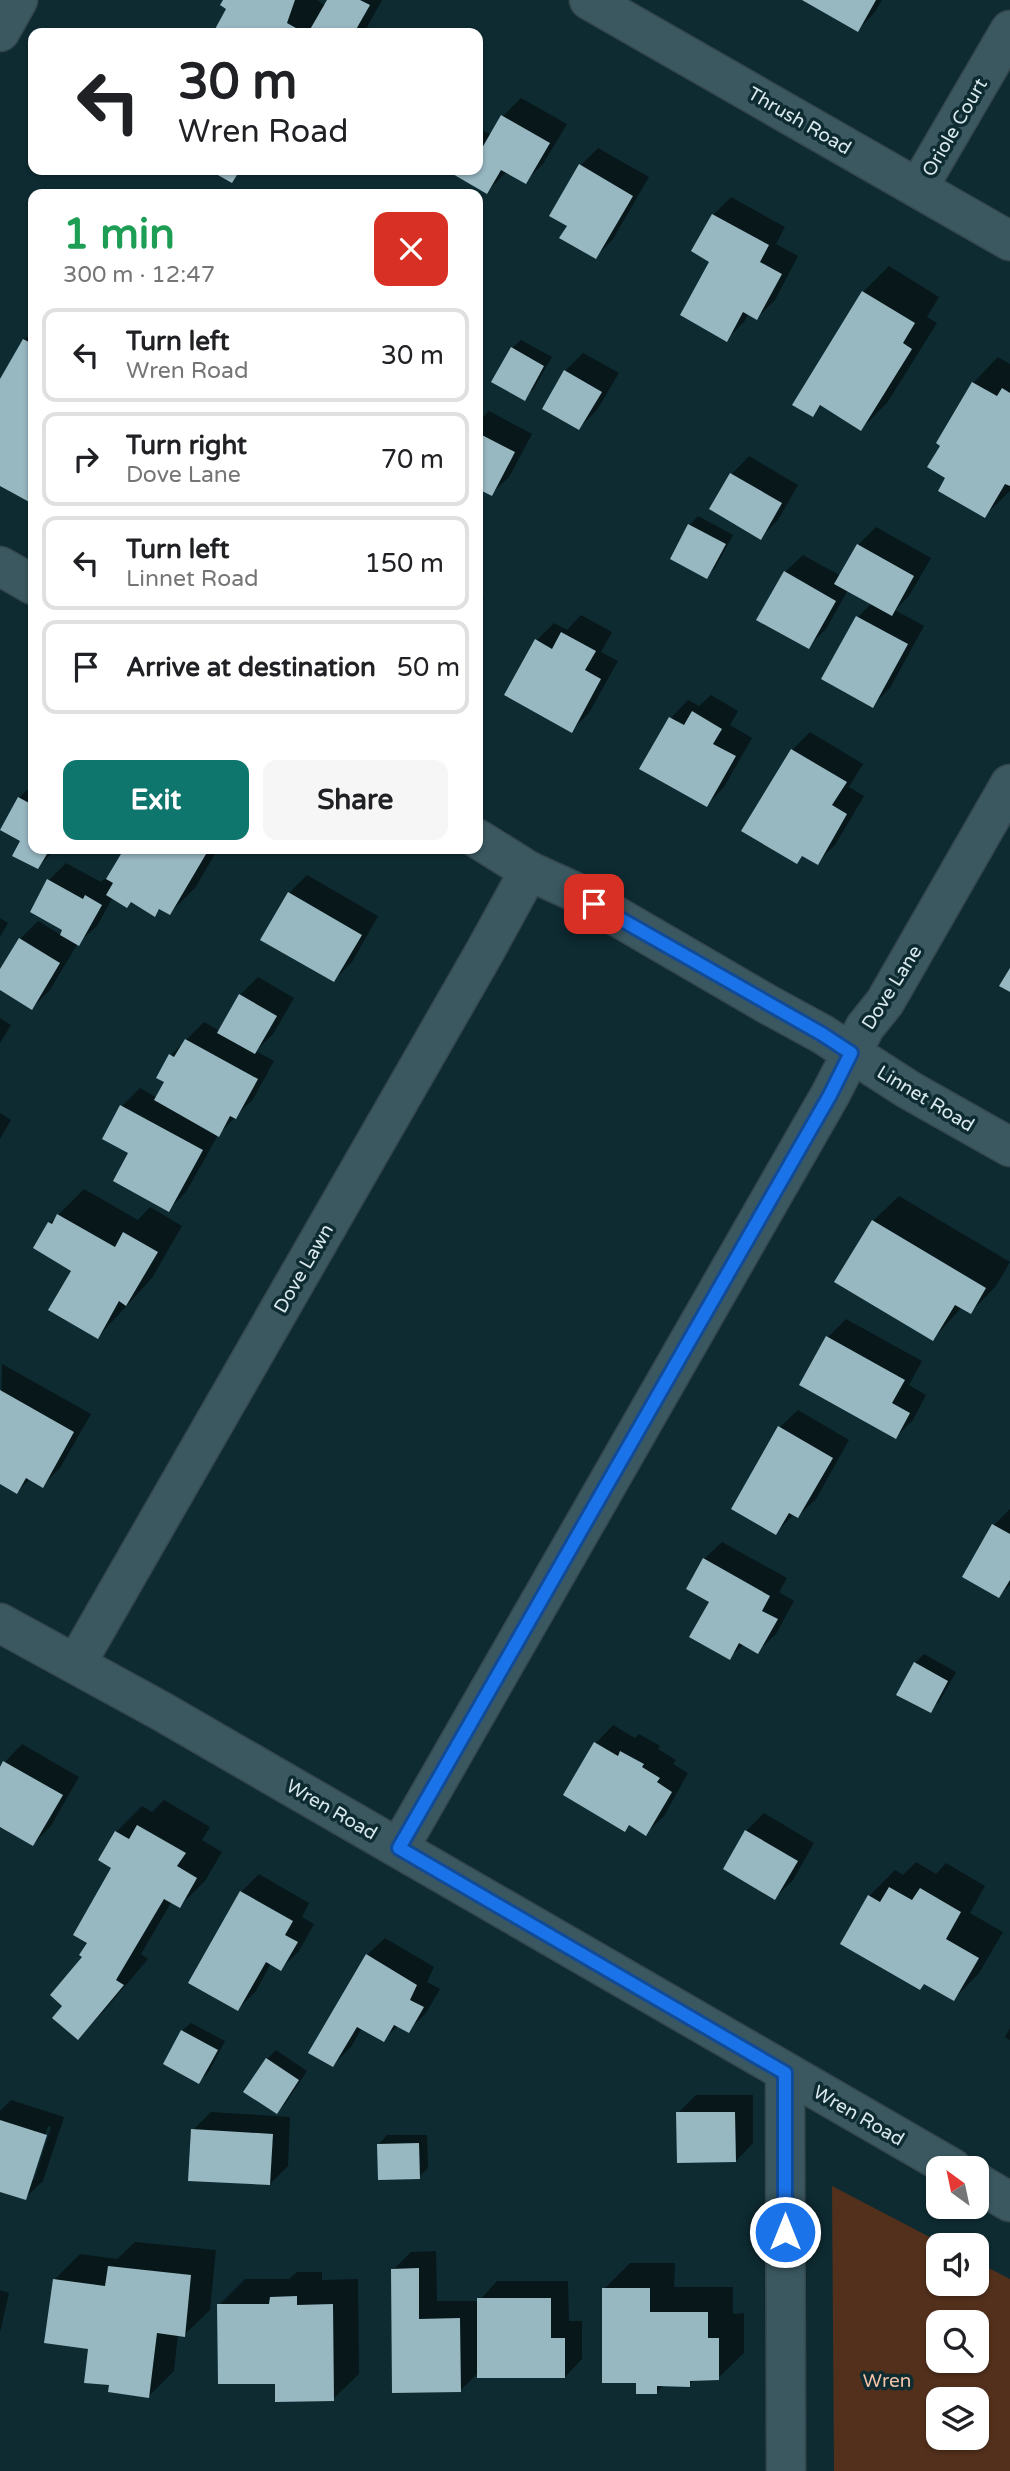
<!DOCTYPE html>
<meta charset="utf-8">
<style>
:root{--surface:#fff;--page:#f6f6f6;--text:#202124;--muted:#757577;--line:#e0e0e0;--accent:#0f766e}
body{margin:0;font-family:"Varela Round",sans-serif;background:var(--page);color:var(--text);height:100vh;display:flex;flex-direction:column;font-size:26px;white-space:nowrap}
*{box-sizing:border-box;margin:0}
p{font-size:23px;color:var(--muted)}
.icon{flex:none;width:38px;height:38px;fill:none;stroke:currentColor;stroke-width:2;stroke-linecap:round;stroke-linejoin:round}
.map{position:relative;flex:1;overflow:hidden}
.drawer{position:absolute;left:28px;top:189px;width:455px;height:665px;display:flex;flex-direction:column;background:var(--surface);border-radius:14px;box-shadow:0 2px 5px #0004}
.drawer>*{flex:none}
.hud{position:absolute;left:28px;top:28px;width:455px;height:147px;border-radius:14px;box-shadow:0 2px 5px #0004;background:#fff;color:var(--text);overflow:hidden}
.needle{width:46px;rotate:327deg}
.tools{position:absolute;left:926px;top:2156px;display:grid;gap:14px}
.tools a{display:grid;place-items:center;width:63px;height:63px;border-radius:14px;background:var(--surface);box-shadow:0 2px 5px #0004;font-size:35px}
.pin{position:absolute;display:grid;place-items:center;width:60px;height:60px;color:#fff;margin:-30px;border-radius:14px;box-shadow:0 4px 10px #0006}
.me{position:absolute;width:77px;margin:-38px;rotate:0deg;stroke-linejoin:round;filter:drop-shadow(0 0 5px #0008)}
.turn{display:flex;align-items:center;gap:24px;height:147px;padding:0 35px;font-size:32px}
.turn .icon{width:91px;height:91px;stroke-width:2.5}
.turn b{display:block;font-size:49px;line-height:60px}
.round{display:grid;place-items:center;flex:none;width:74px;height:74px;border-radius:14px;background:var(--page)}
.head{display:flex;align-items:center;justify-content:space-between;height:119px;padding:0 35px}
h1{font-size:42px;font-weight:800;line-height:52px;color:#1e9e55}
.action{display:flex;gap:14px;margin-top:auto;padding:14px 35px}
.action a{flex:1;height:80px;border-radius:14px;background:var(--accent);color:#fff;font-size:28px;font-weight:800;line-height:80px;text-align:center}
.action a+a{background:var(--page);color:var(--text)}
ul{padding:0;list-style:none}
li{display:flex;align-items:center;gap:21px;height:94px;margin:0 14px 10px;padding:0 21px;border:4px solid var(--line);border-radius:14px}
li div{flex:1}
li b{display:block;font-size:26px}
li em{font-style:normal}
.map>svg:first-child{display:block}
</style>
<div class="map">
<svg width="1010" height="2471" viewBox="0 0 1010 2471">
<rect width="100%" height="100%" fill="#0e2b32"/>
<!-- green -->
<path fill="#53301c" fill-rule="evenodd" d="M832,2186L945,2245H938V2284H976L977,2262L1010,2279V2471H834ZM938,2322H976V2361H938ZM938,2399H976V2438H938Z"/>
<!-- shadow -->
<g fill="#0007" fill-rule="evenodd">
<polygon points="225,0 317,0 326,6 329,0 382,0 366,29 372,32 376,28 386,33 221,33 216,31 229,8"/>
<polygon points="806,0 882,0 875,12 858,30"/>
<polygon points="521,98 567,124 543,164 525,182 507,171 487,192 449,170 478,170 478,132 481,129 491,135 503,116"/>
<polygon points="598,148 649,177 613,239 596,257 569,226 581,165"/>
<polygon points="731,197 785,227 776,244 798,256 775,300 757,318 749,313 744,322 726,340 713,215"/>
<polygon points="889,266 939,297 927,317 937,323 887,403 861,429 822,405 812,415 863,292"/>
<polygon points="33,331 33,502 0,484 0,382 24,340"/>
<polygon points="521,340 552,357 533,390 524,398 512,348"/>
<polygon points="583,353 619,373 597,410 579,428 565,371"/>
<polygon points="998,357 1010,364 1010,491 984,516 948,477 973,383"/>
<polygon points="489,411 532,434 509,477 491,494 478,487 478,422"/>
<polygon points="749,456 798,485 778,520 760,538 732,474"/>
<polygon points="698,516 733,535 715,568 707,577 690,525"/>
<polygon points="876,527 931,558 909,596 895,610 924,626 890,688 872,706 858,617 872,603 848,590 826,629 808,647 785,572 803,555 841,576 858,545"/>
<polygon points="478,594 484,598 478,609"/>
<polygon points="581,615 612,632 601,652 618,661 589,713 571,731 537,640 554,623 567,630"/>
<polygon points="711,695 738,711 730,725 752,738 724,787 707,805 642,769 671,718 688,700 699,706"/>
<polygon points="810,732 863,764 849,787 864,796 835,845 817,863 803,855 796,862 792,750"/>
<polygon points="33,784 33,849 56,849 38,867 22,841 19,798"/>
<polygon points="126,849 218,849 195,888 170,913 161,908 155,914 132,901 113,897 97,926 78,943 50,990 32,1008 0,988 0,972 20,939 38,921 61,935 64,929 49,880 66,863 101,882 104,879 108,880"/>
<polygon points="307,875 378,916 352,962 334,980 289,893"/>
<polygon points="0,918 8,923 0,937"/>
<polygon points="258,977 294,998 273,1034 256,1051 274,1061 253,1099 218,1135 186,1192 168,1210 130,1153 104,1138 122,1106 140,1088 157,1098 166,1081 171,1055 204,1022 220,1031 240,995"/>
<polygon points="0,1018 11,1025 0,1043"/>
<polygon points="0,1113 11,1120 0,1139"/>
<polygon points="84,1189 138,1220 150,1207 182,1226 152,1278 98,1337 73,1270 35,1248 50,1223"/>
<polygon points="899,1196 1010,1262 996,1286 971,1312 962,1307 933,1339 873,1221"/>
<polygon points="846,1319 922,1361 909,1385 926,1395 913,1420 896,1437 801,1385 828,1337"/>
<polygon points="2,1364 91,1414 60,1468 42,1486 30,1479 17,1492 0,1482"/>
<polygon points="798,1410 849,1440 816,1499 798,1516 794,1514 776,1533 780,1427"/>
<polygon points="1010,1509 1010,1585 999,1596 964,1576 994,1525"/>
<polygon points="722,1542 787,1578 779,1592 794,1601 776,1634 758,1651 744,1644 730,1657 711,1602 704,1559"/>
<polygon points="924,1654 956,1672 939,1702 931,1710 915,1663"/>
<polygon points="613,1725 635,1738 639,1734 660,1746 658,1749 676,1760 673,1764 688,1773 664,1816 646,1833 630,1824 625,1830 566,1795 596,1743"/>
<polygon points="22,1744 79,1777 51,1826 33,1844 0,1825 0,1770 5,1762"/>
<polygon points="164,1800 210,1827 202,1840 222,1852 205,1881 180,1906 172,1901 141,1954 148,1959 103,2012 78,2038 65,2005 84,1957 114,1867 100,1860 116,1832 142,1806 152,1812"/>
<polygon points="764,1813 814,1843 793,1880 775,1898 746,1831"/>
<polygon points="916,1862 936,1874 946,1863 985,1886 970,1913 1003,1932 979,1973 954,1999 869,1896 895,1870 903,1875"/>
<polygon points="259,1874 309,1903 302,1917 314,1924 299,1951 281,1969 271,1963 256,1991 238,2009 241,1892"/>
<polygon points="385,1938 434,1967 427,1982 440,1989 426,2013 408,2031 399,2025 383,2040 362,2028 351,2047 333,2065 367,1955"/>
<polygon points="191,2023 225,2041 208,2073 199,2082 182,2031"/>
<polygon points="1010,2028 1010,2040 1005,2037"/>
<polygon points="276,2050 307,2071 285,2104 276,2112 267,2059"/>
<polygon points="696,2095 753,2095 753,2143 736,2161 678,2113"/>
<path d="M11,2100L64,2117L43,2181L25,2198L0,2190V2111ZM48,2126L51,2127L34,2180H31Z"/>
<polygon points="211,2112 290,2117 288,2166 270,2184 193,2130"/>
<polygon points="387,2135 427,2135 428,2168 419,2177 379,2144"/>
<polygon points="135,2242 216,2250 210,2310 184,2335 178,2334 174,2371 149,2396 90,2347 55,2279 80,2254 117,2259"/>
<polygon points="436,2251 437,2301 479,2301 497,2281 568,2281 569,2321 582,2321 582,2359 565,2377 479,2372 460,2391 394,2391 393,2270 411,2252"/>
<polygon points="630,2263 675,2263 674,2287 733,2287 733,2314 744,2313 744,2353 718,2378 695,2379 689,2385 664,2385 656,2393 604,2289"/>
<polygon points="297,2272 322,2272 322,2280 358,2279 359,2374 333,2399 277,2383 219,2305 245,2279 289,2279"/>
<polygon points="0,2290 9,2293 0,2332"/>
</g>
<!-- building -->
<g fill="#97b7c1">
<polygon points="223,0 295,0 287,23 305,33 217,33 214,31 226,9 220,5"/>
<polygon points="327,0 360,0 370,5 354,33 308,33"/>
<polygon points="802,0 876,0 858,32"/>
<polygon points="501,115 550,143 526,184 501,170 487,194 446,170 478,170 478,155"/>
<polygon points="579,164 633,196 596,259 559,238 567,226 549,216"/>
<polygon points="209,170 240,170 232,183"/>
<polygon points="712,214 769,245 760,262 782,274 757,320 743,312 727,342 680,315 709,262 691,251"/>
<polygon points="862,291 915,323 903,343 912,349 861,431 820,405 813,417 792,405"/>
<polygon points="23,339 33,344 33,504 0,486 0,379"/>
<polygon points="511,347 544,366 525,401 491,382"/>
<polygon points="564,370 602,392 579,430 542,409"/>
<polygon points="972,382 997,396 1002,388 1010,393 1010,486 1005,484 985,518 938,491 945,478 927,467 940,446 936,443"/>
<polygon points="478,433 515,452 492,496 478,489"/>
<polygon points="730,473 782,503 761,540 709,509"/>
<polygon points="688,524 726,544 707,579 670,559"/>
<polygon points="857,544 914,576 892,616 834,584"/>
<polygon points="784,571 836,601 809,649 756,620"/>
<polygon points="856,616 908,644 873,708 821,679"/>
<polygon points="561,632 596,651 585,670 601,679 572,733 504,695 535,639 552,649"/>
<polygon points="692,711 722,729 713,744 736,756 707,807 639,769 669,717 684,725"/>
<polygon points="791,749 847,782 832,805 847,814 818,865 802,856 797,864 741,831"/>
<polygon points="18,797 33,805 33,849 50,849 38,869 12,856 20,841 0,830"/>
<polygon points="124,849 209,849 170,915 159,909 155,917 131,902 127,908 106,895 113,883 106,879"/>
<polygon points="47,879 83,899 85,895 102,905 79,946 60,935 62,930 30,912"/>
<polygon points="288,892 362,935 334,982 260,940"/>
<polygon points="19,938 60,963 32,1010 0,990 0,969"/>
<polygon points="1010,968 1010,992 999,986"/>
<polygon points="239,994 277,1016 255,1054 217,1033"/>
<polygon points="185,1039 258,1079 236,1119 230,1116 219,1137 154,1100 164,1082 156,1078 169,1054 174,1057"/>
<polygon points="120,1105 203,1150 169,1212 113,1181 128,1153 102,1139"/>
<polygon points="57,1214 115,1247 123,1232 158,1252 126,1306 119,1301 98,1339 48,1310 71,1271 33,1248 48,1222 52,1224"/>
<polygon points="872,1220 986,1288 971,1314 955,1305 933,1341 834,1282"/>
<polygon points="826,1336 905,1380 892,1403 910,1413 896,1439 799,1385"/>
<polygon points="0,1390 74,1432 43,1488 26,1478 17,1494 0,1484"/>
<polygon points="778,1426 833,1458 798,1518 789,1513 776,1535 731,1509"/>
<polygon points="992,1524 1010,1534 1010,1580 999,1598 962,1577"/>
<polygon points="703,1558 770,1596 762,1611 778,1619 758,1654 739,1643 730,1660 689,1637 709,1602 686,1589"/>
<polygon points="914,1662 948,1681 931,1713 896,1695"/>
<polygon points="594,1742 618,1756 620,1751 644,1764 642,1767 660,1778 657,1782 672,1792 646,1836 629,1825 625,1832 563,1795"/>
<polygon points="3,1761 63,1795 33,1846 0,1827 0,1767"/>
<polygon points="137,1825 186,1853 177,1866 197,1878 180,1908 164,1899 116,1980 124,1985 78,2040 52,2018 62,2006 50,1995 82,1957 79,1955 87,1943 73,1935 111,1868 98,1860 115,1831 129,1839"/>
<polygon points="745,1830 798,1861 775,1900 723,1869"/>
<polygon points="889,1887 912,1900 920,1888 961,1912 946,1939 979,1958 954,2001 924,1984 920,1990 840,1944 868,1895 880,1902"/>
<polygon points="240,1891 293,1921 285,1935 298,1942 281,1971 266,1962 238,2011 188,1983"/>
<polygon points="366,1954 417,1985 410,2000 424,2007 409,2033 394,2025 384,2042 357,2027 333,2067 308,2053"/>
<polygon points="181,2030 218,2050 199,2084 163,2064"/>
<polygon points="266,2058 299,2080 277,2114 243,2092"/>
<polygon points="676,2112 735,2112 736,2162 677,2163"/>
<polygon points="0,2120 47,2135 26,2200 0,2192"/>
<polygon points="191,2129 273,2134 270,2185 188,2181"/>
<polygon points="419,2143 420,2179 378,2180 377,2144"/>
<polygon points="108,2266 191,2275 185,2337 157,2333 149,2398 108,2392 109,2385 84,2383 88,2349 44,2343 53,2279 105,2286"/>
<polygon points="419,2268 419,2319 460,2318 461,2392 392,2393 391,2269"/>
<polygon points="602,2288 650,2288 650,2312 708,2312 708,2338 719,2338 719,2380 690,2381 690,2387 657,2386 657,2394 636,2394 636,2383 602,2383"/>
<polygon points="297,2296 297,2305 333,2304 334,2401 275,2402 275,2384 218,2384 217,2304 269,2304 270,2297"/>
<polygon points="477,2298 551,2298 551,2338 565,2338 565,2378 477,2378"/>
</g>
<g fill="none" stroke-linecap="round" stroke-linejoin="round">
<defs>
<g id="street">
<polyline points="589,0 1010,241"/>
<polyline points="0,32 18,0"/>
<polyline points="918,188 1010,30"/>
<polyline points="0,566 33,585"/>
<polyline points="478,839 529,871 573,891 767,1004 822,1034 909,1090 1010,1147"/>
<polyline points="0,1623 161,1711 952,2168"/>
<polyline points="76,1664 484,953 529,871"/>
<polyline points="399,1848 830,1095 865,1027 885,1002 1010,784"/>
<polyline points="785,2073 786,2471"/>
<polyline points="976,2182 1010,2202"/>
</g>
</defs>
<!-- street casing -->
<use href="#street" stroke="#34464d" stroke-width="41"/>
<!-- street -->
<use href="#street" stroke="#3b5860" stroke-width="38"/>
</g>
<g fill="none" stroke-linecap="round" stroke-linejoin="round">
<defs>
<polyline id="route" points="594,904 822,1034 851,1053 830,1095 399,1848 785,2073 785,2232"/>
</defs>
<!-- route casing -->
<use href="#route" stroke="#114b97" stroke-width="18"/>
<!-- route -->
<use href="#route" stroke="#1a73e8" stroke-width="12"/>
</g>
<g text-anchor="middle" stroke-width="7" stroke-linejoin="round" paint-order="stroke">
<!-- street labels -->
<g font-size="19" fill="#d8e8ed" stroke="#0e2b32">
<text transform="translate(800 120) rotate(30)" y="7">Thrush Road</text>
<text transform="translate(954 127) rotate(-60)" y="7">Oriole Court</text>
<text transform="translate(891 987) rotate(-58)" y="7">Dove Lane</text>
<text transform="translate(926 1098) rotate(31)" y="7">Linnet Road</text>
<text transform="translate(303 1268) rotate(-60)" y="7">Dove Lawn</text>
<text transform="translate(332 1809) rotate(30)" y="7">Wren Road</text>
<text transform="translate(859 2115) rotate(30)" y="7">Wren Road</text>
</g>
<!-- park labels -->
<g font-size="19" fill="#f5c3a8" stroke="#0e2b32">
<text x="887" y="2387">Wren</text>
</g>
</g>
</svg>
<div class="tools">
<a><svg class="needle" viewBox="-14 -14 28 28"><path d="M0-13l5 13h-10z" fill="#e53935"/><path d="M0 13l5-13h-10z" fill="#757577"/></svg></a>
<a><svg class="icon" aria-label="sound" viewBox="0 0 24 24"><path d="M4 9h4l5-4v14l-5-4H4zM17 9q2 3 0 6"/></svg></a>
<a><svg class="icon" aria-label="search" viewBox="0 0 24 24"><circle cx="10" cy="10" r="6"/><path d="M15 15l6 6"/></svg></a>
<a><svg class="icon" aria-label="layers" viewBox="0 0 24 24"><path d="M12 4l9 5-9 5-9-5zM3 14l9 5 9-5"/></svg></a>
</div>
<div class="pin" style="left:594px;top:904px;background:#d93025"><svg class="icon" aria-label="arrive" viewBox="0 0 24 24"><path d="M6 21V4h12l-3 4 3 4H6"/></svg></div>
<svg class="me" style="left:785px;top:2232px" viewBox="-20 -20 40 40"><circle r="17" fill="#1a73e8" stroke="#fff" stroke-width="3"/><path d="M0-11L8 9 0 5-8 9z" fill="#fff"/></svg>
<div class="hud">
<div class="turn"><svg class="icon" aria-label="left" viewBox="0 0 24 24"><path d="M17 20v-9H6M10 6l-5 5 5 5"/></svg><div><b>30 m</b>Wren Road</div></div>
</div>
<section class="drawer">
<div class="head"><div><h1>1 min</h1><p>300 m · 12:47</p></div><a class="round" style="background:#d93025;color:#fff"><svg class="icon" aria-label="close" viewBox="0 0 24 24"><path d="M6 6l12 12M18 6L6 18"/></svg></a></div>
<ul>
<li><svg class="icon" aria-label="left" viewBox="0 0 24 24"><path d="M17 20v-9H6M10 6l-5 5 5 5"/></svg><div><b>Turn left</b><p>Wren Road</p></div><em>30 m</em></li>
<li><svg class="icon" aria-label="right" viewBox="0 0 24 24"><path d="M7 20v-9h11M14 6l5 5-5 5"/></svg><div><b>Turn right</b><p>Dove Lane</p></div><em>70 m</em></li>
<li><svg class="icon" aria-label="left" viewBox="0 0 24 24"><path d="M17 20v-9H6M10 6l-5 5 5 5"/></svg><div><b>Turn left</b><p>Linnet Road</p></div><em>150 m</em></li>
<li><svg class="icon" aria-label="arrive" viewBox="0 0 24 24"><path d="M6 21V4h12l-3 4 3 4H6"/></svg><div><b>Arrive at destination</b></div><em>50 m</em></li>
</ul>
<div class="action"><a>Exit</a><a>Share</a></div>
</section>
</div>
